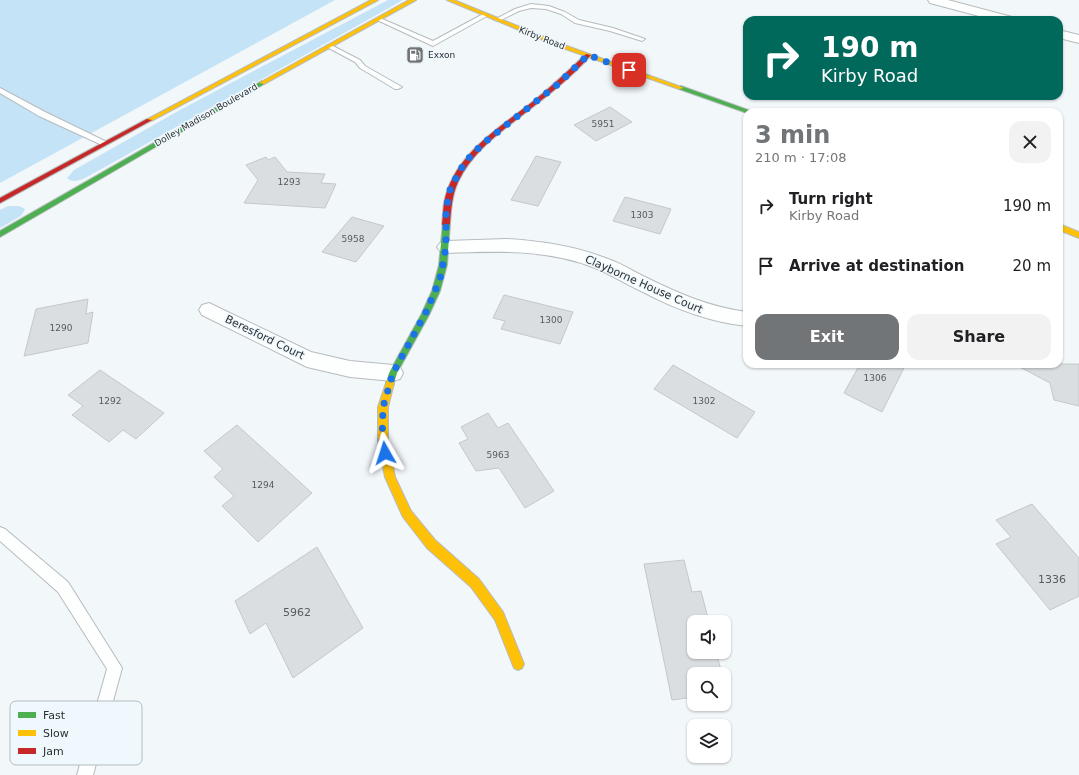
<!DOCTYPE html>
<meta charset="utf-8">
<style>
:root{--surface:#fff;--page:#f2f2f2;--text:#202124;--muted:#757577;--accent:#717578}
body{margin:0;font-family:"DejaVu Sans",sans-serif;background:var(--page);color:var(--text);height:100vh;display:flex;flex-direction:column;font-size:15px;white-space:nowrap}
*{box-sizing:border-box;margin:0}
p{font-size:13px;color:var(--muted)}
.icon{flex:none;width:22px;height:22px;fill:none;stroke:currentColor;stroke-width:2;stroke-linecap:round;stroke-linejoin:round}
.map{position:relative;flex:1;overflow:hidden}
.panel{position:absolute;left:743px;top:108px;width:320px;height:260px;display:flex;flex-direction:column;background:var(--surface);border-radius:12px;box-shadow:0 1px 3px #0004}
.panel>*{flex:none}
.hud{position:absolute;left:743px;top:16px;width:320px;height:84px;border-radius:12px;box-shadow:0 1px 3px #0004;background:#00695c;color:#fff;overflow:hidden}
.tools{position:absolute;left:687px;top:615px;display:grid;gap:8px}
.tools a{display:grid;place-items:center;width:44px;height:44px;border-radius:8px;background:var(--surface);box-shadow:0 1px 3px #0004;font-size:20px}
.pin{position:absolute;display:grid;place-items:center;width:34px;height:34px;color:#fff;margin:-17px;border-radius:8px;box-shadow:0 2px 6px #0006}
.me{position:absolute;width:44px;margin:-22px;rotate:354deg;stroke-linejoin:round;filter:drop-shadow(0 0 3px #0008)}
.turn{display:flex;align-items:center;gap:14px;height:84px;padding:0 12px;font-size:18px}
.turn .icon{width:52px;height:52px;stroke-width:2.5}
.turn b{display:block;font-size:28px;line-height:34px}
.round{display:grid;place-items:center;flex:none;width:42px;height:42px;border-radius:12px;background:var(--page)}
.headline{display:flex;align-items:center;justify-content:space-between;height:68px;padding:0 12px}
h1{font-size:24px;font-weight:700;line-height:30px;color:var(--accent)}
.action{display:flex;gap:8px;margin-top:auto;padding:8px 12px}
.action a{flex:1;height:46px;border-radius:12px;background:var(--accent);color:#fff;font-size:16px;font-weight:700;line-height:46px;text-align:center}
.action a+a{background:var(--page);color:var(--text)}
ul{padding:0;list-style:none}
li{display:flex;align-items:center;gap:12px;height:60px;padding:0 12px}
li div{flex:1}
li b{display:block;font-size:15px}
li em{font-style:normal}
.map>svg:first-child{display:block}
</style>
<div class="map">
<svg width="1079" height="775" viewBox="0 0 1079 775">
<rect width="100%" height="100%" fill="#f2f7fa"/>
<!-- green -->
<g fill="#c4e3f6">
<polygon points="0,0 335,0 0,183"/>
<path d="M388,0H403L96,172C88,176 75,186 67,178L74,170L180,110Z"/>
<polygon points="8,206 19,206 25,209 21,216 0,228 0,210"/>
</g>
<!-- building -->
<g fill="#dadee1" stroke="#c4c8ca">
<polygon points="610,107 632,122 596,141 574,125"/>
<polygon points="536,156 561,162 538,206 511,200"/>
<polygon points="266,157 268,160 275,157 287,172 325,174 321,183 336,184 325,208 244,203 258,180 246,165"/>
<polygon points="625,197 671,209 660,234 613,221"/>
<polygon points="352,217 384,226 356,262 322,252"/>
<polygon points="504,295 573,312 560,344 501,329 505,321 493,318"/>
<polygon points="88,299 86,314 93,312 88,343 24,356 36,309"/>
<polygon points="860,364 906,364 882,412 844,393"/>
<polygon points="1014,364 1079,364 1079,406 1054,400 1050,383"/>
<polygon points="673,365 755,412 737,438 654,389"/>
<polygon points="100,370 164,413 136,439 123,430 109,442 72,415 83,406 68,395"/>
<polygon points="488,413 498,428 508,423 554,491 525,508 499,468 476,471 459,443 468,439 461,427"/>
<polygon points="237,425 312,493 258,542 222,506 234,496 214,477 223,469 204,451"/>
<polygon points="1032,504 1079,558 1079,596 1050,610 996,544 1011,537 996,520"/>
<polygon points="317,547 363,628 293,678 266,623 250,634 235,601"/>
<polygon points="684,560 692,592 701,591 709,622 694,622 694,652 716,652 721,670 704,672 704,674 694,674 694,697 672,700 644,564"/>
</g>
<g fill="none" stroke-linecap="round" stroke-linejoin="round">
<defs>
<g id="lane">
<polygon points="531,4 549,6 565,12 579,20 613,28 645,39 642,41 610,31 575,23 561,14 546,9 531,8 519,11 499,21 494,20 515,9"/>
<polygon points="485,13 488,15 487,16 433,46 375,19 380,18 433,41"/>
<polygon points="327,45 331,45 360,60 365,66 402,87 398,89 395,89 360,68 355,62 327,47"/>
<polygon points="0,88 45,112 109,143 105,145 102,145 39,116 0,93"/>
<polygon points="0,527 5,529 68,582 122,668 93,775 77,775 107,669 58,592 0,541"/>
</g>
<g id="street">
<polygon points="928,0 948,0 1012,17 1014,20 994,20 930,3"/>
<polygon points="1059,30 1079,35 1079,43 1059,38"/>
<path d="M506,239C541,241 575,246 608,259C620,263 631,270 643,276C677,293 709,307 747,312V326C708,322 673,308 639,290C624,283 610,274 595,268C548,249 496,251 446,253L440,251L437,247L440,243L446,241Z"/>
<polygon points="209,303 311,352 350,361 393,365 400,367 403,373 400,379 393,381 350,377 307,367 202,315 199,310 202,305"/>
</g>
<g id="fast">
<polygon points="262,81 264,82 264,84 0,237 0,231"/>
<polygon points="681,86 751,111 752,112 747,112 747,113 679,89 678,88"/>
<polygon points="443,222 446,222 450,224 447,265 440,291 429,315 397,373 393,386 387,386 386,383 389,373 421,315 432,291 439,265"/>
</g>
<g id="slow">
<polygon points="371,0 378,0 151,121 146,120"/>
<polygon points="409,0 416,0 264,84 259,83"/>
<polygon points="447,0 454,0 564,45 684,88 679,89 560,47"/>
<polygon points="1059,224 1079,232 1079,238 1059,230"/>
<polygon points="390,379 393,380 394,383 388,407 388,441 395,477 411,511 435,540 479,579 503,612 524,664 522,668 518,670 514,668 495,620 471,587 427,548 403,517 385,477 378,441 378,407 387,380"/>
</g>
<g id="jam">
<path d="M586,54L591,55C572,77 547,96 525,113C499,133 472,152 458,182C452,195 451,210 450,224L446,226H443L442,224C443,217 443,210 444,203C453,156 496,130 531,103C550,88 568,71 586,54Z"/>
<polygon points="147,119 152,120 0,203 0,198"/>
</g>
</defs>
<!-- lane casing -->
<use href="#lane" stroke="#b7bbbe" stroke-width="2"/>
<!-- street casing -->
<use href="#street" stroke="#b7bbbe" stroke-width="2"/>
<!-- fast casing -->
<use href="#fast" stroke="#b7bbbe" stroke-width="2"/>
<!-- slow casing -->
<use href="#slow" stroke="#b7bbbe" stroke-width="2"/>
<!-- jam casing -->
<use href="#jam" stroke="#b7bbbe" stroke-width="2"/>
<!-- lane -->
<use href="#lane" fill="#fdfefe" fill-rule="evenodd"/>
<!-- street -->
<use href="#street" fill="#fdfefe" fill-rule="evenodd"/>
<!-- fast -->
<use href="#fast" fill="#4caf50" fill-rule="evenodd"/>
<!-- slow -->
<use href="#slow" fill="#ffc107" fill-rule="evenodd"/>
<!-- jam -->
<use href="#jam" fill="#c62828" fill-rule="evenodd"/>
</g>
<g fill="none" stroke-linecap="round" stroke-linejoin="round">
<!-- route -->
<polyline stroke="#1a73e8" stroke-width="7" stroke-dasharray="0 12.6" points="385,453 382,441 383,407 393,373 426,312 440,279 446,247 446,210 450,190 460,170 472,154 485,142 558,84 588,55 629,70"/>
</g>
<!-- icons -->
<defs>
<symbol id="fuel-square" viewBox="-11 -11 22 22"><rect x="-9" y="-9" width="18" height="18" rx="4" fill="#717578" stroke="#eef8fd"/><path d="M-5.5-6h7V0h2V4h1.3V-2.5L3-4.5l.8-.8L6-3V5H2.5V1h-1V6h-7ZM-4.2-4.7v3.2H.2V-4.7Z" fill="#fff"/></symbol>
</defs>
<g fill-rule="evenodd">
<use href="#fuel-square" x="405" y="45" width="20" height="20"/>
</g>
<g text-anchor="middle" stroke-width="3" stroke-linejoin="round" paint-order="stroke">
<!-- far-street labels -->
<g font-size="9" fill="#2b2f32" stroke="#eef8fd">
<text transform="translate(542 38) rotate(21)" y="3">Kirby Road</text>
<text transform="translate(206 115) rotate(-30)" y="3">Dolley Madison Boulevard</text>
</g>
<!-- far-poi labels -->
<g font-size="9" fill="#2b2f32" stroke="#eef8fd" text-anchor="start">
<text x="428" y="58">Exxon</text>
</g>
<!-- number labels -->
<g font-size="9" fill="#575b5e">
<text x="603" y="127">5951</text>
<text x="289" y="185">1293</text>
<text x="642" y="218">1303</text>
<text x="353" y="242">5958</text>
<text x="551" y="323">1300</text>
<text x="61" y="331">1290</text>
<text x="875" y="381">1306</text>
<text x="110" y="404">1292</text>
<text x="704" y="404">1302</text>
<text x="498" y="458">5963</text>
<text x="263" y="488">1294</text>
</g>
<!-- street labels -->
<g font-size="11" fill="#2b2f32" stroke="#eef8fd">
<text transform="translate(644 284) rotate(24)" y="4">Clayborne House Court</text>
<text transform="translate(265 337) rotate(26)" y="4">Beresford Court</text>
</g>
<!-- near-number labels -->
<g font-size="11" fill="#575b5e">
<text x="1052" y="583">1336</text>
<text x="297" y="616">5962</text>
</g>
</g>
<!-- legend -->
<rect x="10" y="701" width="132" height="64" rx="6" fill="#eef8fd" stroke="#b4bcc0" stroke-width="1"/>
<rect x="18" y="712" width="18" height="6" fill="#4caf50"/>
<rect x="18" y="730" width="18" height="6" fill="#ffc107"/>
<rect x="18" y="748" width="18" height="6" fill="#c62828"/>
<g font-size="11" fill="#2b2f32">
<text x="43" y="719">Fast</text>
<text x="43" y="737">Slow</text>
<text x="43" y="755">Jam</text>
</g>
</svg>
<div class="tools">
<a><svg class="icon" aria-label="sound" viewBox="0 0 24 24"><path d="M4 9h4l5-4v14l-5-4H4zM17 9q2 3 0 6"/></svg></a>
<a><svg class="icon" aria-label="search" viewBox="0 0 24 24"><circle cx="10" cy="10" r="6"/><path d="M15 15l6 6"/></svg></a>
<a><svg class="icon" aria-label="layers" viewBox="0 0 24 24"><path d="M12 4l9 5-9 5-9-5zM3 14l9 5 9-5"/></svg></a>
</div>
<div class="pin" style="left:629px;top:70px;background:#d93025"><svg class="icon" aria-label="arrive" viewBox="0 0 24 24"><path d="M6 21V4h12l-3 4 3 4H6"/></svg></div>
<svg class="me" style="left:385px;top:453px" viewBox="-20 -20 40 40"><path d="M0-17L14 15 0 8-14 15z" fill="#1a73e8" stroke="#fff" stroke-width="4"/></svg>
<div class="hud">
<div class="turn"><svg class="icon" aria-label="right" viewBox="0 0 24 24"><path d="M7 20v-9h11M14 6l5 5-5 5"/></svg><div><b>190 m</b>Kirby Road</div></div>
</div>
<section class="panel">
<div class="headline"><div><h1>3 min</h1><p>210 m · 17:08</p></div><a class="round"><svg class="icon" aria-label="close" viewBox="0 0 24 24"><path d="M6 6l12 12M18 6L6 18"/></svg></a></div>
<ul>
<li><svg class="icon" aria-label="right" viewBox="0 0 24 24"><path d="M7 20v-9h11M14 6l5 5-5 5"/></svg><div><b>Turn right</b><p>Kirby Road</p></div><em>190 m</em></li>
<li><svg class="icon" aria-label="arrive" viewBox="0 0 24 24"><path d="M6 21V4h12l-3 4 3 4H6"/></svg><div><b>Arrive at destination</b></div><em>20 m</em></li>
</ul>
<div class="action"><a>Exit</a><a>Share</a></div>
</section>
</div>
